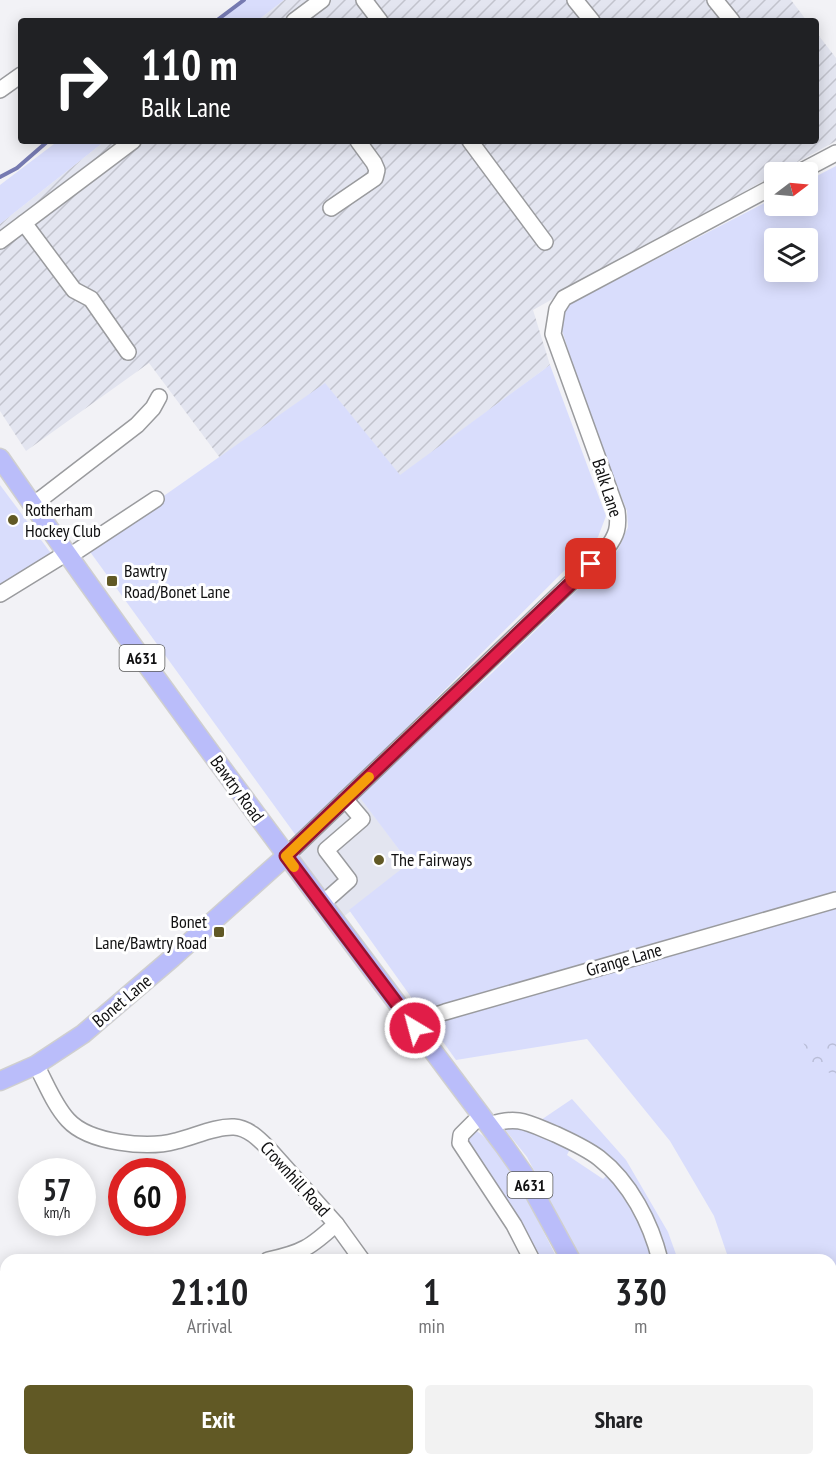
<!DOCTYPE html>
<style>
:root{--surface:#fff;--page:#f2f2f2;--text:#202124;--muted:#757577;--accent:#615925}
body{margin:0;font-family:"PT Sans Narrow",sans-serif;background:var(--page);color:var(--text);height:100vh;display:flex;flex-direction:column;font-size:22px;white-space:nowrap}
*{box-sizing:border-box;margin:0}
p{font-size:20px;color:var(--muted)}
.icon{flex:none;width:33px;height:33px;fill:none;stroke:currentColor;stroke-width:2;stroke-linecap:round;stroke-linejoin:round}
.map{position:relative;flex:1;overflow:hidden}
.panel{position:absolute;left:0px;top:1254px;width:837px;height:212px;display:flex;flex-direction:column;background:var(--surface);border-radius:18px 18px 0 0;box-shadow:0 3px 15px #0003}
.panel>*{flex:none}
.guide{position:absolute;left:18px;top:18px;width:801px;height:126px;border-radius:6px;box-shadow:0 3px 15px #0003;background:#202124;color:#fff;overflow:hidden}
.needle{width:39px;rotate:74deg}
.controls{position:absolute;left:764px;top:162px;display:grid;gap:12px}
.controls a{display:grid;place-items:center;width:54px;height:54px;border-radius:6px;background:var(--surface);box-shadow:0 3px 15px #0003;font-size:30px}
.speed{position:absolute;left:18px;top:1158px;display:flex;gap:12px;font-size:30px;font-weight:700;text-align:center}
.speed>*{display:grid;place-content:center;width:78px;height:78px;border-radius:50%;background:var(--surface);box-shadow:0 3px 15px #0003;line-height:1}
.speed small{font-size:15px;font-weight:400}
.speed .limit{border:9px solid #d22;background:#fff;color:#111}
.pin{position:absolute;display:grid;place-items:center;width:51px;height:51px;color:#fff;margin:-26px;border-radius:12px;box-shadow:0 3px 9px #0006}
.me{position:absolute;width:66px;margin:-33px;rotate:323deg;stroke-linejoin:round;filter:drop-shadow(0 0 4px #0008)}
.turn{display:flex;align-items:center;gap:21px;height:126px;padding:0 24px;font-size:27px}
.turn .icon{width:78px;height:78px;stroke-width:2.5}
.turn b{display:block;font-size:42px;line-height:51px}
.eta{display:flex;justify-content:space-evenly;align-items:center;height:102px;text-align:center}
.eta b{font-size:36px;font-weight:800;line-height:42px}
.primary-button{display:flex;gap:12px;margin-top:auto;padding:12px 24px}
.primary-button a{flex:1;height:69px;border-radius:6px;background:var(--accent);color:#fff;font-size:24px;font-weight:800;line-height:69px;text-align:center}
.primary-button a+a{background:var(--page);color:var(--text)}
.map>svg:first-child{display:block}
</style>
<div class="map">
<svg width="836" height="1465" viewBox="0 0 836 1465">
<defs>
<pattern id="industrial-furrows" width="10" height="10" patternUnits="userSpaceOnUse" patternTransform="scale(1.5)"><rect width="10" height="10" fill="#e3e5f0"/><path d="M-1 1l2-2M0 10L10 0M9 11l2-2" fill="none" stroke="#c2c3cd"/></pattern>
<pattern id="forest-crowns" width="20" height="18" patternUnits="userSpaceOnUse" patternTransform="scale(1.5)"><rect width="20" height="18" fill="#d9ddfc"/><path d="M2 6a3 3 0 1 1 6 0M12 15a3 3 0 1 1 6 0" fill="none" stroke="#b9bdd7"/></pattern>
</defs>
<rect width="100%" height="100%" fill="#f2f2f6"/>
<!-- built -->
<polygon fill="#e3e5f0" points="355,790 409,863 336,923 286,856"/>
<!-- industrial -->
<g fill="url(#industrial-furrows)">
<polygon points="284,0 791,0 807,21 257,21"/>
<polygon points="816,32 836,58 836,141 779,172 774,172 774,175 533,310 550,365 400,476 325,384 220,458 149,363 26,451 0,411 0,224 105,141 816,141"/>
</g>
<!-- grass -->
<g fill="#d9ddfc" fill-rule="evenodd">
<polygon points="244,0 284,0 257,21 216,21"/>
<polygon points="58,141 105,141 0,224 0,185"/>
<path d="M836,166V1381H831V1260H729L714,1216L670,1141L587,1039L456,1060L349,910L409,863L358,795L492,673L618,550L628,527L627,511L586,407L560,324L566,306L774,198V206H807V181ZM774,238H807V272H774Z"/>
<polygon points="550,365 606,516 598,537 297,837 88,549 325,383 400,475"/>
<polygon points="0,485 53,556 0,587"/>
<polygon points="572,1099 626,1160 668,1232 678,1260 665,1260 620,1174 538,1122"/>
<path d="M517,1125L571,1147L567,1155L603,1179L608,1174C628,1199 645,1230 656,1260H581L527,1157L503,1127Z"/>
<path d="M472,1129C499,1137 544,1233 558,1260H537L468,1149V1132Z"/>
<polygon points="667,1460 742,1460 743,1462 739,1463 739,1465 667,1465"/>
</g>
<!-- forest -->
<polygon fill="url(#forest-crowns)" points="836,1036 836,1077 812,1062 803,1042"/>
<g fill="none" stroke-linecap="round" stroke-linejoin="round">
<!-- stream -->
<g stroke="#767ab1" stroke-width="4">
<polyline points="216,21 244,0"/>
<polyline points="0,177 17,168 48,141"/>
</g>
<defs>
<g id="minor">
<polyline points="364,0 380,21"/>
<polyline points="575,0 592,21"/>
<polyline points="715,0 732,21"/>
<polyline points="294,21 322,0"/>
<polyline points="0,90 21,75"/>
<polyline points="470,141 545,242"/>
<polyline points="800,172 836,153"/>
<polyline points="331,208 375,178 377,170 374,163 358,141"/>
<polyline points="24,223 74,290 91,299 128,352"/>
<polyline points="0,241 133,141"/>
<polyline points="33,505 137,425 153,408 159,397"/>
<polyline points="68,557 156,499"/>
<polyline points="0,594 65,554"/>
<path d="M286,856L607,548C617,535 619,527 617,511L553,334L557,309L564,298L774,186"/>
<polyline points="322,904 349,880 326,850 362,819 345,799"/>
<polyline points="415,1028 436,1015 445,1012 836,900"/>
<path d="M36,1065C46,1083 54,1105 68,1120C89,1143 147,1149 176,1141C194,1137 215,1126 234,1127C248,1128 258,1138 268,1148L336,1224L362,1260"/>
<polyline points="481,1115 461,1135 460,1143 514,1225 532,1260"/>
<path d="M489,1125C518,1115 528,1123 555,1134C570,1141 586,1148 599,1158C630,1182 651,1223 660,1260"/>
<path d="M268,1260C302,1253 311,1247 336,1224"/>
<polyline points="0,1328 6,1326"/>
<polyline points="831,1393 836,1393"/>
<polyline points="72,1460 74,1465"/>
<polyline points="471,1460 473,1465"/>
<polyline points="625,1460 627,1465"/>
<polyline points="746,1460 748,1465"/>
</g>
<g id="major">
<path d="M0,458C162,692 334,919 505,1147L524,1174L571,1260"/>
<polyline points="0,1081 36,1065 83,1034 172,958 286,856"/>
<polyline points="657,1460 659,1465"/>
</g>
</defs>
<!-- minor casing -->
<use href="#minor" stroke="#9a9b9e" stroke-width="18"/>
<!-- major casing -->
<use href="#major" stroke="#cfcfcf" stroke-width="21"/>
<!-- minor -->
<use href="#minor" stroke="#fff" stroke-width="15"/>
<!-- major -->
<use href="#major" stroke="#babdfa" stroke-width="18"/>
</g>
<g fill="none" stroke-linecap="round" stroke-linejoin="round">
<defs>
<polyline id="route" points="415,1028 286,856 591,564"/>
</defs>
<!-- route casing -->
<use href="#route" stroke="#92132f" stroke-width="15"/>
<!-- route -->
<use href="#route" stroke="#e11d48" stroke-width="10"/>
<!-- slow -->
<polyline stroke="#f59e0b" stroke-width="10" points="294,867 286,856 369,777"/>
</g>
<!-- markers -->
<g fill="#615925" stroke="#fff" stroke-width="2">
<circle cx="13" cy="520" r="6"/>
<rect x="106" y="575" width="12" height="12" rx="3"/>
<circle cx="379" cy="860" r="6"/>
<rect x="213" y="926" width="12" height="12" rx="3"/>
</g>
<g text-anchor="middle" stroke-width="6" stroke-linejoin="round" paint-order="stroke">
<!-- shield labels -->
<g fill="#fff" stroke="#585858" stroke-width="1.5">
<rect x="119.5" y="645" width="45" height="26" rx="4.5"/>
<rect x="507.5" y="1172" width="45" height="26" rx="4.5"/>
</g>
<g font-size="16" font-weight="bold" fill="#101011">
<text x="142" y="664">A631</text>
<text x="530" y="1191">A631</text>
</g>
<!-- street labels -->
<g font-size="18" fill="#101011" stroke="#fff">
<text transform="translate(607 488) rotate(72)" y="6">Balk Lane</text>
<text transform="translate(237 789) rotate(54)" y="6">Bawtry Road</text>
<text transform="translate(624 960) rotate(-16)" y="6">Grange Lane</text>
<text transform="translate(122 1001) rotate(-40)" y="6">Bonet Lane</text>
<text transform="translate(295 1179) rotate(48)" y="6">Crownhill Road</text>
</g>
<!-- poi labels -->
<g font-size="18" fill="#101011" stroke="#fff" text-anchor="start">
<text x="25" y="516">Rotherham<tspan x="25" dy="21">Hockey Club</tspan></text>
<text x="124" y="577">Bawtry<tspan x="124" dy="21">Road/Bonet Lane</tspan></text>
<text x="391" y="866">The Fairways</text>
<text x="207" y="928" text-anchor="end">Bonet<tspan x="207" dy="21">Lane/Bawtry Road</tspan></text>
</g>
</g>
</svg>
<div class="controls">
<a><svg class="needle" viewBox="-14 -14 28 28"><path d="M0-13l5 13h-10z" fill="#e53935"/><path d="M0 13l5-13h-10z" fill="#757577"/></svg></a>
<a><svg class="icon" aria-label="layers" viewBox="0 0 24 24"><path d="M12 4l9 5-9 5-9-5zM3 14l9 5 9-5"/></svg></a>
</div>
<div class="speed"><div>57<small>km/h</small></div><div class="limit">60</div></div>
<div class="pin" style="left:591px;top:564px;background:#d93025"><svg class="icon" aria-label="arrive" viewBox="0 0 24 24"><path d="M6 21V4h12l-3 4 3 4H6"/></svg></div>
<svg class="me" style="left:415px;top:1028px" viewBox="-20 -20 40 40"><circle r="17" fill="#e11d48" stroke="#fff" stroke-width="3"/><path d="M0-11L8 9 0 5-8 9z" fill="#fff"/></svg>
<div class="guide">
<div class="turn"><svg class="icon" aria-label="right" viewBox="0 0 24 24"><path d="M7 20v-9h11M14 6l5 5-5 5"/></svg><div><b>110 m</b>Balk Lane</div></div>
</div>
<section class="panel">
<div class="eta">
<div><b>21:10</b><p>Arrival</p></div>
<div><b>1</b><p>min</p></div>
<div><b>330</b><p>m</p></div>
</div>
<div class="primary-button"><a>Exit</a><a>Share</a></div>
</section>
</div>
